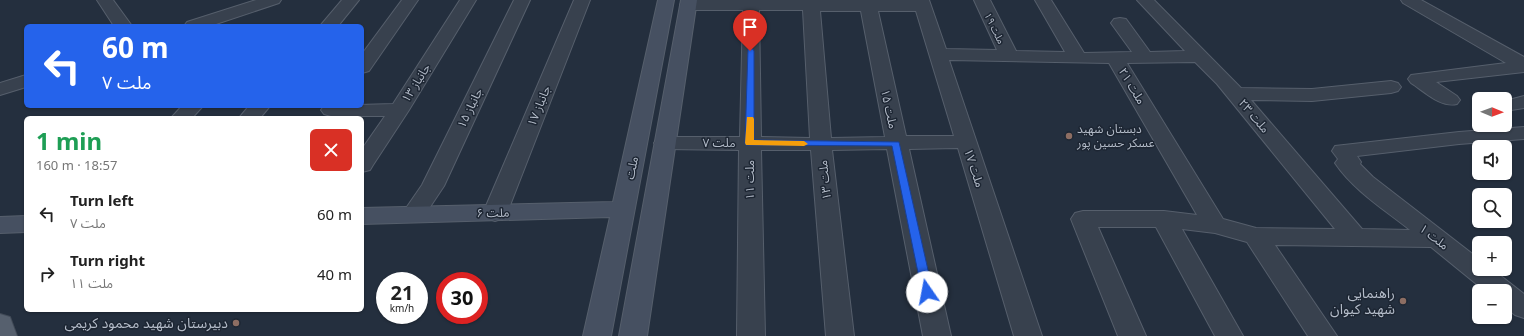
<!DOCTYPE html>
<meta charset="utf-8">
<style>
:root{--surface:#fff;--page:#f6f6f6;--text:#222;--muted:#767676}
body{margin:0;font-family:"Noto Sans","Noto Sans Arabic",sans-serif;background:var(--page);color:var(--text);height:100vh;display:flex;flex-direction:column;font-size:15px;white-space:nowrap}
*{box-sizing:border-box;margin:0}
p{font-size:13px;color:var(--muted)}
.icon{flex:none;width:22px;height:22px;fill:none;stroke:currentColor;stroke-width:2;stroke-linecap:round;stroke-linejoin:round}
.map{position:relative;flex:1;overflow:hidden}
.panel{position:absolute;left:24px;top:116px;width:340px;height:196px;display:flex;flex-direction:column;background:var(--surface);border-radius:6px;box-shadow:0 1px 3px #0004}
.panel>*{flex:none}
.banner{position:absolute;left:24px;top:24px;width:340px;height:84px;border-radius:6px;box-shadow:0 1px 3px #0004;background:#2563eb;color:#fff;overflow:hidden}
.needle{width:26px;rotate:91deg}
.tools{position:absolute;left:1472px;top:92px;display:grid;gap:8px}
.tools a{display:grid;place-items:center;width:40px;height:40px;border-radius:6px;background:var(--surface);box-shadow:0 1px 3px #0004;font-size:20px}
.speed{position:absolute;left:376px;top:272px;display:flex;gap:8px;font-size:20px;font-weight:700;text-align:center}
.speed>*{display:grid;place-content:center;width:52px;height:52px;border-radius:50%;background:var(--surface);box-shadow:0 1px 3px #0004;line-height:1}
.speed small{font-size:10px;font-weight:400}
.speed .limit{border:6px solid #d22;background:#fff;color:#111}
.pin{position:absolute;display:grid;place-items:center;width:34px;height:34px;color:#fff;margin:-41px -17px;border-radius:50% 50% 50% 0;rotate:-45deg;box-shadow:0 0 4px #0007}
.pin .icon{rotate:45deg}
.me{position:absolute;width:44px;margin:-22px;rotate:348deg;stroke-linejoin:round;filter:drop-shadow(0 0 3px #0008)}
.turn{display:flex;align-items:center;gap:14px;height:84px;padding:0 12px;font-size:18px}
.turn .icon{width:52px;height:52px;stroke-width:2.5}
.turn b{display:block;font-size:28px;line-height:34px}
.round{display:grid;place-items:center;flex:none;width:42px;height:42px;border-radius:6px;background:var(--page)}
.headline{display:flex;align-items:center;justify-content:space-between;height:68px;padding:0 12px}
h1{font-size:24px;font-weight:700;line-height:30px;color:#1e9e55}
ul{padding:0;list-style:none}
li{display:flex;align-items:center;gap:12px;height:60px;padding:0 12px}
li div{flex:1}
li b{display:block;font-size:15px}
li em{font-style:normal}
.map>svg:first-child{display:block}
</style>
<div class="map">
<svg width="1524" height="336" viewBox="0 0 1524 336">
<rect width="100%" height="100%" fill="#242f3e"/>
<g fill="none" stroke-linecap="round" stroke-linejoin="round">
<defs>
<g id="street">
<polygon points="97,0 113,0 132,26 114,26"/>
<polygon points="256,0 281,0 279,3 210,26 184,26 187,22"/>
<polygon points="342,0 359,0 338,26 320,26"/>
<polygon points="402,0 418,0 369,71 362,73 362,54"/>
<polygon points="460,0 476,0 409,110 373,165 370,170 362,172 362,149 385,116 331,116 324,114 321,110 324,106 393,104"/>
<polygon points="514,0 530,0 444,186 422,219 414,222 406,219 402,214 422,185"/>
<polygon points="574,0 590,0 507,213 503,218 495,221 487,218 483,213"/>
<path d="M688,0H929L946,49L997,50L974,0H990L1016,51L1065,52L1035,0H1051L1084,53L1132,52L1111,23L1114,19L1120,18L1126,19L1150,52L1185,51L1137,0H1154L1241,88L1312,89L1391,81L1398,83L1401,87L1398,91L1391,93L1312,101L1251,100L1362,229L1410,230C1385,210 1353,190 1335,163L1338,159L1332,151L1335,146L1459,132L1524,127V139L1459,144L1357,156L1361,162L1360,164L1373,177L1479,259V269H1492L1524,294V318L1515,315L1505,307V291H1485L1431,247L1275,245L1337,336H1308L1247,242L1215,233L1182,229L1243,336H1215L1156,227H1098L1146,336H1118L1071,219L1075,213L1083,211H1164L1197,215L1109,63L949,60L1042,336H1014L958,148L909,149L951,336H923L887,149L832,150L854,336H826L811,150H761L765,336H737L739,150L665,149L658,147L654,143L658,139L665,137H740L743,10H688L682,9L680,5L682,1ZM759,10H803L810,138L761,137ZM820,11H861L885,137L831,138ZM878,11H916L954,136H906ZM1195,62L1217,84L1335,229L1256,228L1223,219L1127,63Z"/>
<path d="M1401,0H1421L1524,57V72L1436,82L1457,96L1460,100L1457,104C1441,108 1425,92 1411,83L1408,79L1411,75L1506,63L1403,3Z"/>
<polygon points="26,75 26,87 0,95 0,83"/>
<polygon points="1524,96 1524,108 1505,111 1505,101"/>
<polygon points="182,106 203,106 192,118 171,118"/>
<polygon points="249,106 270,106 260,118 239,118"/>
</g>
<g id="secondary">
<polygon points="658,0 674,0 611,336 583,336 610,217 362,224 362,208 613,202"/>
<polygon points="681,0 697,0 647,336 619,336"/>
<polygon points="26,216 26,232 0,233 0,217"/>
</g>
<polygon id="primary" points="0,314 10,317 17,336 0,336"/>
</defs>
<!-- street casing -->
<use href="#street" stroke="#565f6c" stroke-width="2"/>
<!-- secondary casing -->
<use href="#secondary" stroke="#565f6c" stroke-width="2"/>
<!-- primary casing -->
<use href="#primary" stroke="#414a57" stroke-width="2"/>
<!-- street -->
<use href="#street" fill="#38414e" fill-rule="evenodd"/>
<!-- secondary -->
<use href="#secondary" fill="#465061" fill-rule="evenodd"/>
<!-- primary -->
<use href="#primary" fill="#56606e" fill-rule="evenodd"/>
</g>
<!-- route -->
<polygon fill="#2563eb" stroke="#184099" points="748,49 753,49 754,51 754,140 899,142 933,292 931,294 924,294 922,292 892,146 746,145 745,143"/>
<!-- slow -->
<polygon fill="#f59e0b" points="747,117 753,117 754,119 754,140 804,141 808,144 804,146 746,145 745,143"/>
<!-- markers -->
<g fill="#8d6e63" stroke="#1d2633" stroke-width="1.5">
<circle cx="1069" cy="136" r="4"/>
<circle cx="1403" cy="301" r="4"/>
<circle cx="236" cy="323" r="4"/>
</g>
<g text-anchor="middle" stroke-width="3" stroke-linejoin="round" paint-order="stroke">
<!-- far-street labels -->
<g font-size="10" fill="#b4bcc9" stroke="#1d2633">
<text transform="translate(995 28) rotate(64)" y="4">ملت ۱۹</text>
</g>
<!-- street labels -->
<g font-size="12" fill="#b4bcc9" stroke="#1d2633">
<text transform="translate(416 83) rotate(-58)" y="4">جانباز ۱۳</text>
<text transform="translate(1132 86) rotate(59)" y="4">ملت ۲۱</text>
<text transform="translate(539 106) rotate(-68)" y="4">جانباز ۱۷</text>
<text transform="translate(470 108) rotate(-64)" y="4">جانباز ۱۵</text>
<text transform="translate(889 109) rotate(78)" y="4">ملت ۱۵</text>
<text transform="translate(1254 116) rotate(50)" y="4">ملت ۲۳</text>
<text x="719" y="147">ملت ۷</text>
<text transform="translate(632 168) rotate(-78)" y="4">ملت</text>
<text transform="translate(974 168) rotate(72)" y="4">ملت ۱۷</text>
<text transform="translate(750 180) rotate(-90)" y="4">ملت ۱۱</text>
<text transform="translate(825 180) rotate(-96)" y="4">ملت ۱۳</text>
<text transform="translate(493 213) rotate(-1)" y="4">ملت ۶</text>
<text transform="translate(1434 237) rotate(38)" y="4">ملت ۱</text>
</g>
<!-- poi labels -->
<g font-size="12" fill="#b4bcc9" stroke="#1d2633" text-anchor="start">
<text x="1077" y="133">دبستان شهید<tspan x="1077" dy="14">عسکر حسین پور</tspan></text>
</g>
<!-- near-poi labels -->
<g font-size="14" fill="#b4bcc9" stroke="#1d2633" text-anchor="end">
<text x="1395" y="298">راهنمایی<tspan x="1395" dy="16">شهید کیوان</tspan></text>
<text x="228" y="328">دبیرستان شهید محمود کریمی</text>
</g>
</g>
</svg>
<div class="tools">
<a><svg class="needle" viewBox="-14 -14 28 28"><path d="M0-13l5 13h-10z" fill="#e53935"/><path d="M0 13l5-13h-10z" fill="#767676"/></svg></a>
<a><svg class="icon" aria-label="sound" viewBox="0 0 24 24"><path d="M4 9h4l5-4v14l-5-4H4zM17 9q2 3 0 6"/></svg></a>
<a><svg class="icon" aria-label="search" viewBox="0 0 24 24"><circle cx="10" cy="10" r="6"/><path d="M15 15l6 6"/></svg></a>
<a>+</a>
<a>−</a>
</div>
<div class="speed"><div>21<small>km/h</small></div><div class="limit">30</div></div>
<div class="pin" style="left:750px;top:51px;background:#d93025"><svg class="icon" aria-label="arrive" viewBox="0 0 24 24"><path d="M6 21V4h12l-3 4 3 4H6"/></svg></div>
<svg class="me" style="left:927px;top:292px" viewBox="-20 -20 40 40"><circle r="19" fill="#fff"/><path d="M0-13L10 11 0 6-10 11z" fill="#2563eb"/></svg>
<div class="banner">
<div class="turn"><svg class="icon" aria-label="left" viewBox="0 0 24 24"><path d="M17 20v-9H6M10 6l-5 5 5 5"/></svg><div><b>60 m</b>ملت ۷</div></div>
</div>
<section class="panel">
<div class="headline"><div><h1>1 min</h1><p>160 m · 18:57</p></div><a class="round" style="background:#d93025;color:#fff"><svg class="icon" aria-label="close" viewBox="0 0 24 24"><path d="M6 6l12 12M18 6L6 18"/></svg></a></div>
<ul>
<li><svg class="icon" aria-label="left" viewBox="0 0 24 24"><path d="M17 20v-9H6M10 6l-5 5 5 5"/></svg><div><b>Turn left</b><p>ملت ۷</p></div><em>60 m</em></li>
<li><svg class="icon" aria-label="right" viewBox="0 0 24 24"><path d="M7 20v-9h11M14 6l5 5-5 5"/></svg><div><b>Turn right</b><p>ملت ۱۱</p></div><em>40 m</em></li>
</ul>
</section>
</div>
